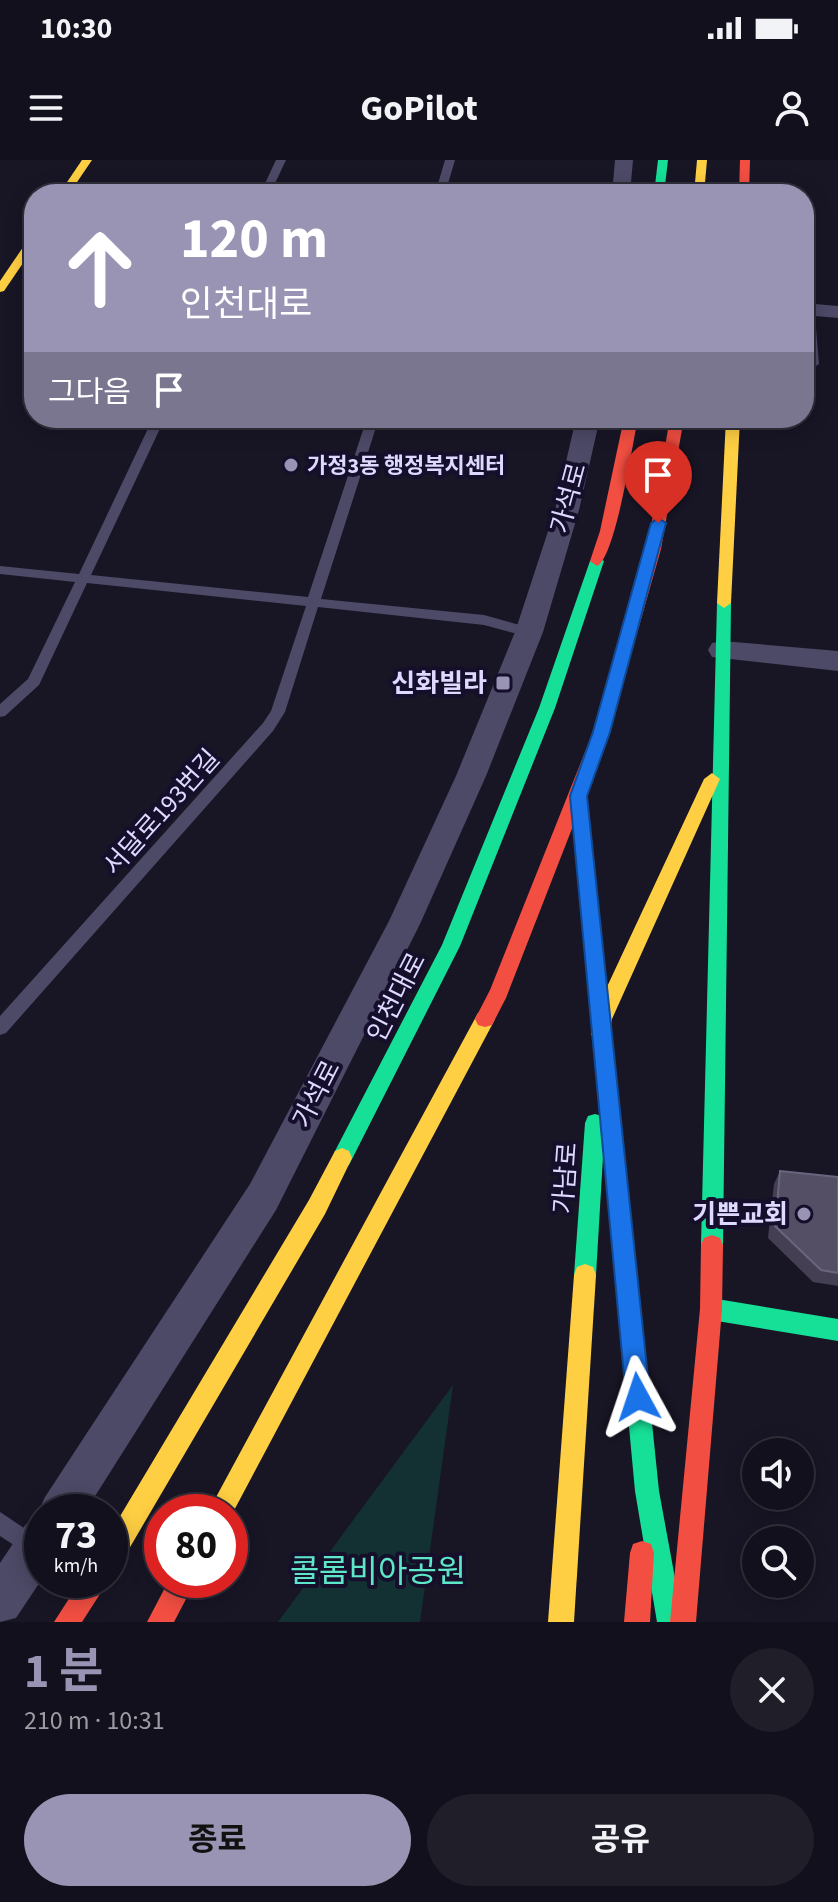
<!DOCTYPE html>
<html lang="ko">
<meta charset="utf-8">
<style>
:root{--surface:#12101c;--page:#1f1e29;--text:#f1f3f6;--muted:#9c9da3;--line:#31303b;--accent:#9994b3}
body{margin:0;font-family:"Source Sans 3","Noto Sans KR",sans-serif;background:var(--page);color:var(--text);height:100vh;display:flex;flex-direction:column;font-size:30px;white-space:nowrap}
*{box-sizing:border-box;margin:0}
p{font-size:26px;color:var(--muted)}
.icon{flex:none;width:44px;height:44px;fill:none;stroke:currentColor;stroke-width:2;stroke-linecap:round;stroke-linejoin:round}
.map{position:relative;height:1462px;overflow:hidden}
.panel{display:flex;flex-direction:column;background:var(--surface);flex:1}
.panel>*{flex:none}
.hud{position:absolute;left:24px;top:24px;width:790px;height:244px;border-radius:32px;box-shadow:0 4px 20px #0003,0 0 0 2px var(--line);background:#9994b3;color:#fff;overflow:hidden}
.buttons{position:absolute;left:742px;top:1278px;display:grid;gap:16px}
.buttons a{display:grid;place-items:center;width:72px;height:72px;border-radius:50%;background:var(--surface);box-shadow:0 4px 20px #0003,0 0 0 2px var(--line);font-size:40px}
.speed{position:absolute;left:24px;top:1334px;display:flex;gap:16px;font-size:40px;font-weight:700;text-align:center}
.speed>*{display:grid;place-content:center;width:104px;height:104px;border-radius:50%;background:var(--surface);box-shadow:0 4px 20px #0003,0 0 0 2px var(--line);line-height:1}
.speed small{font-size:20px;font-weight:400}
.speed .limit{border:12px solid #d22;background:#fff;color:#111}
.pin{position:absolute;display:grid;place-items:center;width:68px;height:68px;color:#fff;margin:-82px -34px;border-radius:50% 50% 50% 0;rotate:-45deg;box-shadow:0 0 8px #0007}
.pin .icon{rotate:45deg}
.me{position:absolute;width:88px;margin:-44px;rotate:355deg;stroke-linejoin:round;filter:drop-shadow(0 0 6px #0008)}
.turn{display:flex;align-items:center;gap:28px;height:168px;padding:0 24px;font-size:36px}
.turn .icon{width:104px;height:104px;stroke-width:2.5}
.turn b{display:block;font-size:56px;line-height:68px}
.then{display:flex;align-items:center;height:76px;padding:0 24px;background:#0003;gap:16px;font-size:30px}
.round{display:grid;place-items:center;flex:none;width:84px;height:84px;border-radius:42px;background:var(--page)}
.overview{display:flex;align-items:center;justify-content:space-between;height:136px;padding:0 24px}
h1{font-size:48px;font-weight:700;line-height:60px;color:var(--accent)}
.button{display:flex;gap:16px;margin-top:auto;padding:16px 24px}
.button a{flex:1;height:92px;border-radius:48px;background:var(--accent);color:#111;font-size:32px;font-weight:700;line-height:92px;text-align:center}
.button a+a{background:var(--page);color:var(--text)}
.status{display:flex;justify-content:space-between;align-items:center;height:56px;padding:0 40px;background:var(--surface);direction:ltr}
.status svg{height:22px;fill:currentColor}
header{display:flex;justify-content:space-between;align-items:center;height:104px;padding:0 24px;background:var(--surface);font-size:36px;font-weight:700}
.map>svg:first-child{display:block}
</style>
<div class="status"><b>10:30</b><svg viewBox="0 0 49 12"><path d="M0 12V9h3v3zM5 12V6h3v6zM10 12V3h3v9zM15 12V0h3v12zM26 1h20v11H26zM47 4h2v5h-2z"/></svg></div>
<header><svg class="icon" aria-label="menu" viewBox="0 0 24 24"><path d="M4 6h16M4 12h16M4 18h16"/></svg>GoPilot<svg class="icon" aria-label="person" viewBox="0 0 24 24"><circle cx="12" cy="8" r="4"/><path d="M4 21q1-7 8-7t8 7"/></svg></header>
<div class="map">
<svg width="838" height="1462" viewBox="0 0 838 1462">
<rect width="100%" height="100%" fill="#181525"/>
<!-- green -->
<polygon fill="#133133" points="453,1225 420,1462 278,1462"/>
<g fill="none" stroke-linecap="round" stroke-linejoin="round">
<!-- lane -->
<g fill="#4c4a66" fill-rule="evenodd">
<polygon points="276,0 286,0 270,34 260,34"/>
<polygon points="445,0 455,0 445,34 435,34"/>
<polygon points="153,258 165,258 91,415 308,437 367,258 379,258 321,439 484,455 534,469 536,472 529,477 484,465 318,447 285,552 273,571 6,873 0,875 0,856 263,563 271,551 306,446 87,423 39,525 5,556 0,557 0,544 28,519 75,422 0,414 0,406 79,414"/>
<polygon points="0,1352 42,1380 42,1396 35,1399 0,1376"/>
</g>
<!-- street -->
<g fill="#4c4a66" fill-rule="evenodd">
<polygon points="615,0 633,0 630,34 612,34"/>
<polygon points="804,143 838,146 838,158 815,156 819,204 808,211 804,210"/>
<polygon points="576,258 600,258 579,350 543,472 486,616 420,764 276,1050 85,1352 42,1352 42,1419 16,1458 0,1462 0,1403 26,1364 41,1358 38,1352 45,1337 250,1024 389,761 456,616 515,472 555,350"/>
<polygon points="722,481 838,491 838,511 712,497 708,490 712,483"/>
</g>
<!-- fast -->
<g fill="#16e098" fill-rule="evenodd">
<polygon points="658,0 668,0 664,34 654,34"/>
<polygon points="597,396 604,401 555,548 460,786 349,1005 342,1008 335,1005 332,998 335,991 442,785 539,548 590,401"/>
<polygon points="724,438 731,443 723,1085 720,1092 712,1095 704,1092 701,1085 717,443"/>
<polygon points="595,954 602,956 605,963 596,1115 593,1123 585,1126 577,1123 574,1115 585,963 588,956"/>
<polygon points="627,1116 635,1119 638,1127 659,1331 683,1462 657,1462 635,1331 616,1127 619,1119"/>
<polygon points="711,1138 838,1159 838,1181 711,1160 703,1157 700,1149 703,1141"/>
</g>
<!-- slow -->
<g fill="#ffcf43" fill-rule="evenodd">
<polygon points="82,0 92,0 69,34 59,34"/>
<polygon points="697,0 707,0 704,34 694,34"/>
<polygon points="34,76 34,87 4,131 0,132 0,121 30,77"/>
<polygon points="726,258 740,258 731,443 724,448 717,443"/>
<polygon points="712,613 720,619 612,859 608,880 601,882 594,880 591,874 592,859 704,619"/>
<polygon points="485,851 492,853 495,859 492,865 230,1358 230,1352 208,1352 478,853"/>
<polygon points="342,988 349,991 352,998 325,1054 119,1406 110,1410 110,1373 309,1040 335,991"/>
<polygon points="585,1104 593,1107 596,1115 574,1462 548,1462 574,1115 577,1107"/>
</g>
<!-- jam -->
<g fill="#f24e42" fill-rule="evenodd">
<polygon points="740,0 750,0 749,34 739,34"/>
<path d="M624,258H638C633,282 615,399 597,406L590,401L600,371Z"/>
<polygon points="670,258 684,258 661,389 609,572 584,637 588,642 638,1127 635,1135 627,1138 619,1135 616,1127 573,666 506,838 492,865 485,867 478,865 475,859 490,830 593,572 647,389"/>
<polygon points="712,1075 720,1078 723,1085 722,1149 696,1462 670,1462 700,1149 701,1085 704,1078"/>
<polygon points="642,1381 651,1384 654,1393 650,1462 624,1462 630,1393 633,1384"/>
<polygon points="81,1420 109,1420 82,1462 54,1462"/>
<polygon points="169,1420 196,1420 174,1462 147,1462"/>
</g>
</g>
<!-- wall -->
<polygon fill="#443f53" points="780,1011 838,1017 838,1126 813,1122 768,1078 774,1024"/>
<!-- building -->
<polygon fill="#544f65" stroke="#6a657e" stroke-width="2" points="780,1011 838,1017 838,1113 821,1110 775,1066"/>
<!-- route -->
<polygon fill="#1a73e8" stroke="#114b97" stroke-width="2" points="658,358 666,363 610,572 587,636 650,1237 646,1245 638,1248 629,1245 626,1237 570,636 593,572 651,363"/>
<!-- markers -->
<g fill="#9994b3" stroke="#150f2b" stroke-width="3">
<circle cx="291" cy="305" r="8"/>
<rect x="495" y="515" width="16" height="16" rx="4"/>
<circle cx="804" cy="1054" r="8"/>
</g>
<g text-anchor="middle" stroke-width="8" stroke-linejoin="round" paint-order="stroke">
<!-- far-poi labels -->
<g font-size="22" font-weight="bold" fill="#ded9ff" stroke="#150f2b" text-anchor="start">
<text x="307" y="313">가정3동 행정복지센터</text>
</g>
<!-- street labels -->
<g font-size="26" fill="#ded9ff" stroke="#150f2b">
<text transform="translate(568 338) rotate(-75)" y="9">가석로</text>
<text transform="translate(161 652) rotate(-48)" y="9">서달로193번길</text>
<text transform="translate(396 837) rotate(-63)" y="9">인천대로</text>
<text transform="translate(316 934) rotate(-63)" y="9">가석로</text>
<text transform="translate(565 1018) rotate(-86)" y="9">가남로</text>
</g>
<!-- poi labels -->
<g font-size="26" font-weight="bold" fill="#ded9ff" stroke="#150f2b" text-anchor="end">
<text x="487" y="532">신화빌라</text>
<text x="788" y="1063">기쁜교회</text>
</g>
<!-- near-park labels -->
<g font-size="32" fill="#5ee6c8" stroke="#150f2b">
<text x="378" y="1422">콜롬비아공원</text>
</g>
</g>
</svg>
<div class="buttons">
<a><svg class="icon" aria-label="sound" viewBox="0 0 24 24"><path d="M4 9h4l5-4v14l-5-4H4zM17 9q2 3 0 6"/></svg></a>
<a><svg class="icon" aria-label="search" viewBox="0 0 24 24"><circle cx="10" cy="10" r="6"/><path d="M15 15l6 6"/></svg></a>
</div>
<div class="speed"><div>73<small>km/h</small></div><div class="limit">80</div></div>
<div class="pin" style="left:658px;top:363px;background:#d93025"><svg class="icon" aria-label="arrive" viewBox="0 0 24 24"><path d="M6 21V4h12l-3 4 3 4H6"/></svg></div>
<svg class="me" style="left:638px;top:1237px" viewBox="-20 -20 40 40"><path d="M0-17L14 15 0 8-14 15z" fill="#1a73e8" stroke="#fff" stroke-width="4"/></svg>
<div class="hud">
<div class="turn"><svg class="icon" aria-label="ahead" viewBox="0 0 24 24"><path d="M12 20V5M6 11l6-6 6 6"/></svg><div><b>120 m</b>인천대로</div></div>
<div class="then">그다음<svg class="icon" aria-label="arrive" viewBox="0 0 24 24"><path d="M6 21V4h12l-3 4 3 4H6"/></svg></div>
</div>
</div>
<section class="panel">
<div class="overview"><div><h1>1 분</h1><p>210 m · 10:31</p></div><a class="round"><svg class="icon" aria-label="close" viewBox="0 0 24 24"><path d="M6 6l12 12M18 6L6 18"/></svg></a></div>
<div class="button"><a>종료</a><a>공유</a></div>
</section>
